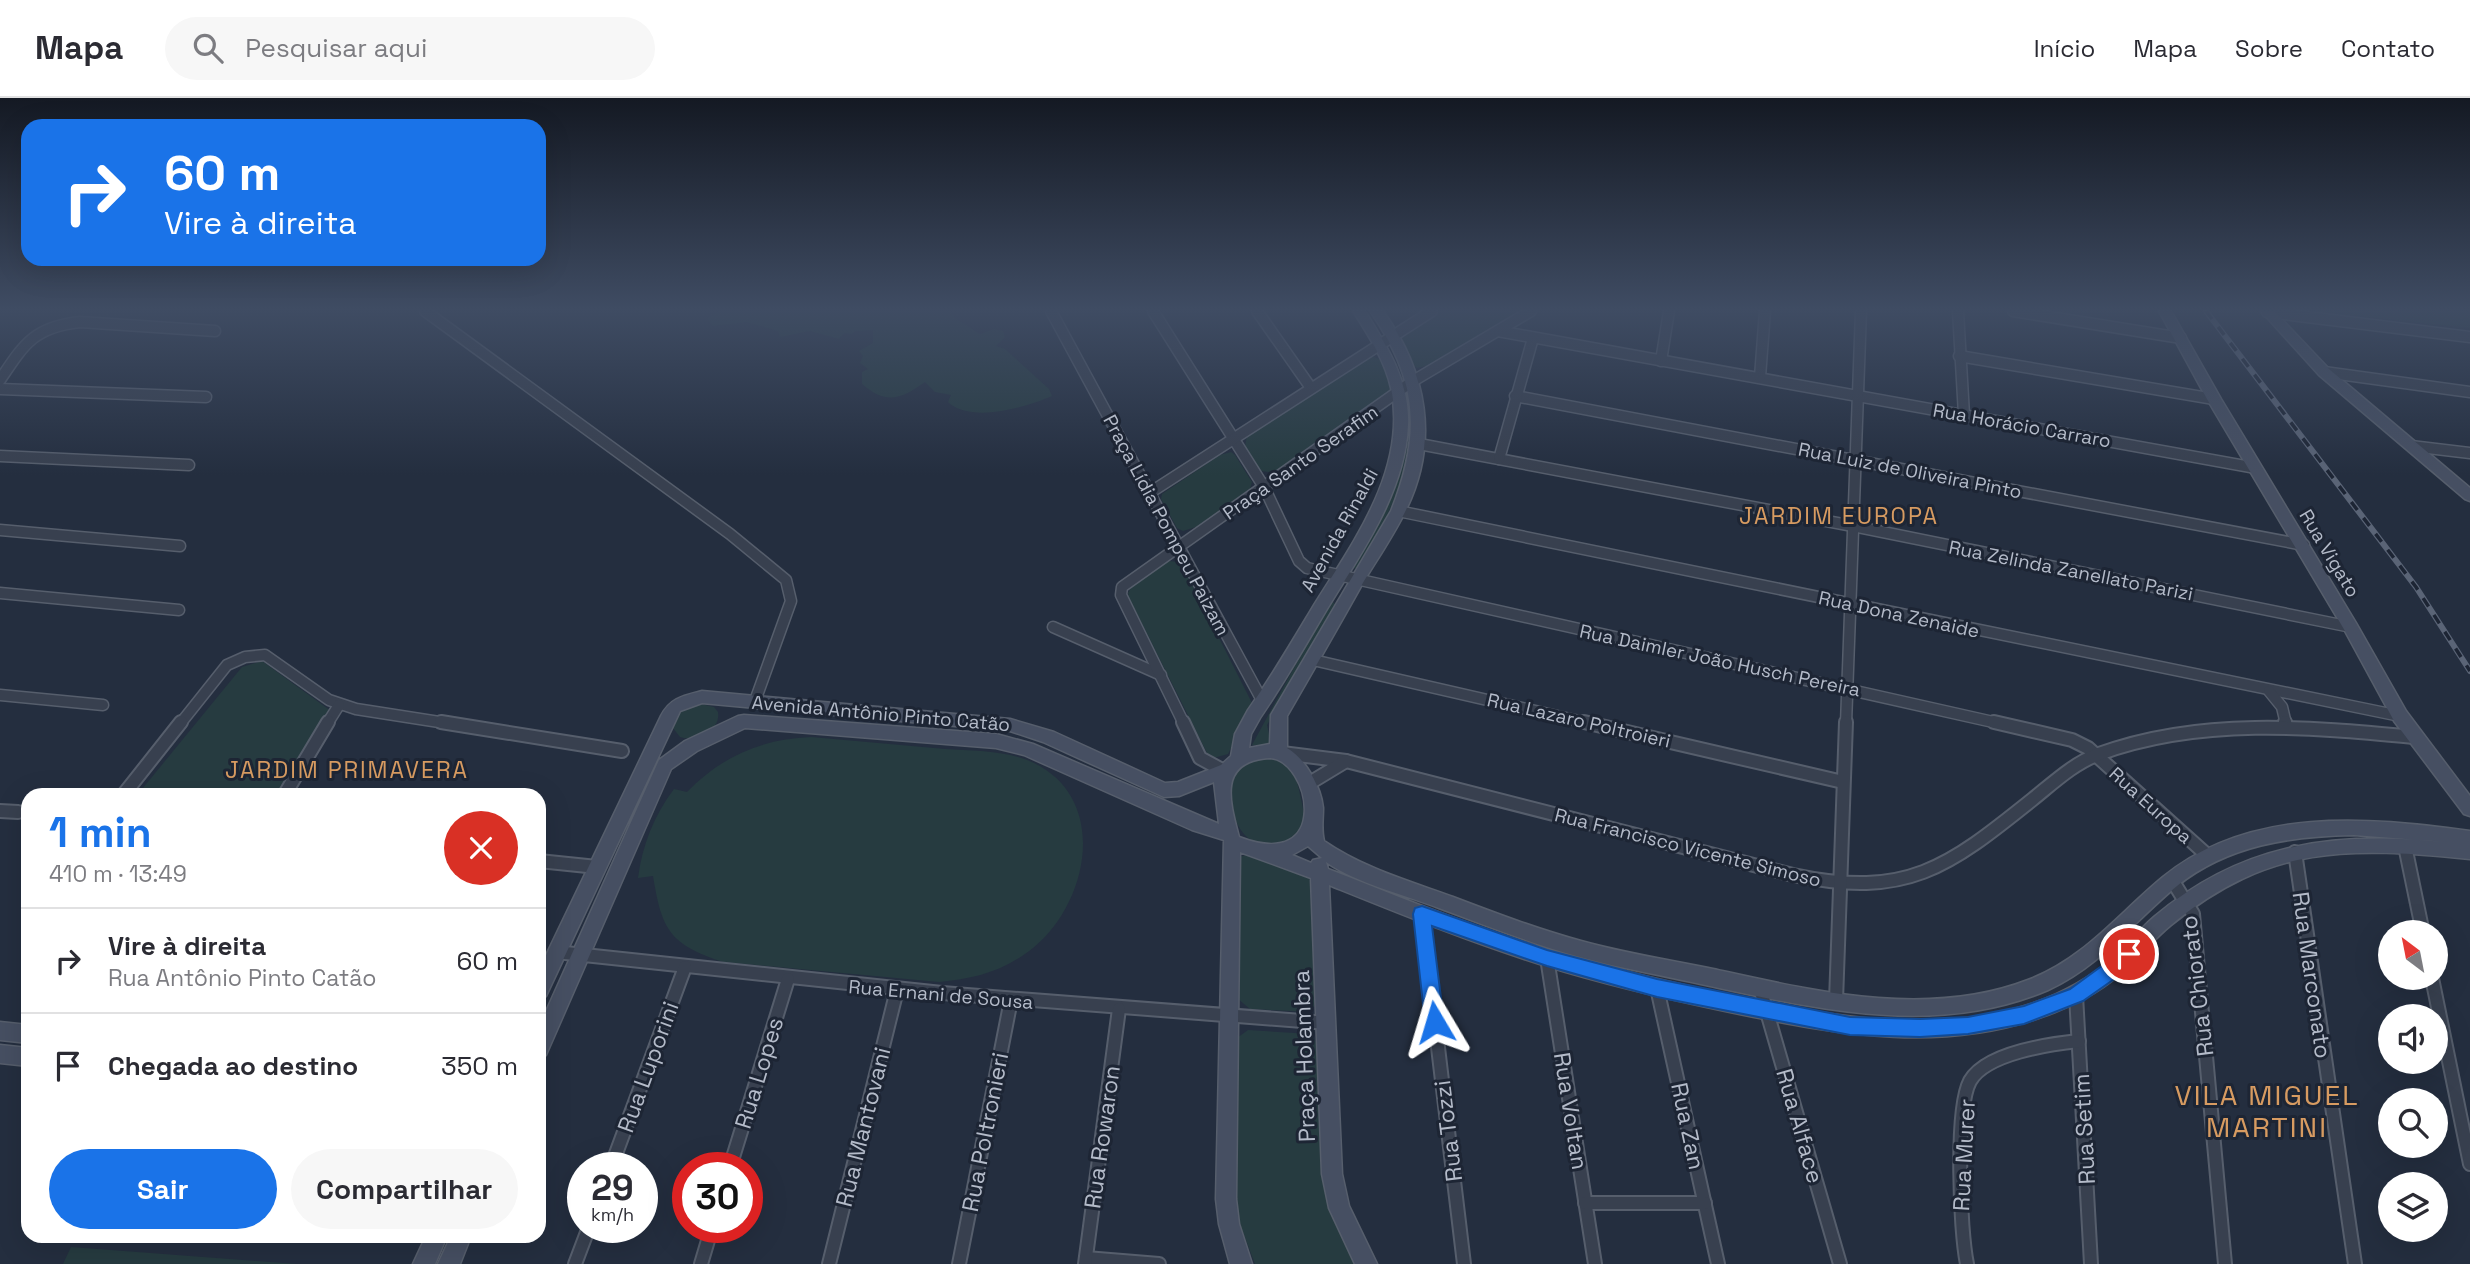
<!DOCTYPE html>
<html lang="pt">
<meta charset="utf-8">
<style>
:root{--surface:#fff;--page:#f7f7f7;--text:#2b2b33;--muted:#7c7c81;--line:#e1e1e2;--accent:#1a73e8}
body{margin:0;font-family:"Space Grotesk",sans-serif;background:var(--page);color:var(--text);height:100vh;display:flex;flex-direction:column;font-size:26px;white-space:nowrap}
*{box-sizing:border-box;margin:0}
p{font-size:23px;color:var(--muted)}
.icon{flex:none;width:38px;height:38px;fill:none;stroke:currentColor;stroke-width:2;stroke-linecap:round;stroke-linejoin:round}
.map{position:relative;flex:1;overflow:hidden}
.side{position:absolute;left:21px;top:690px;width:525px;height:455px;display:flex;flex-direction:column;background:var(--surface);border-radius:21px;box-shadow:0 7px 28px #0002}
.side>*{flex:none}
.hud{position:absolute;left:21px;top:21px;width:525px;height:147px;border-radius:21px;box-shadow:0 7px 28px #0002;background:#1a73e8;color:#fff;overflow:hidden}
.needle{width:46px;rotate:328deg}
.buttons{position:absolute;left:2378px;top:822px;display:grid;gap:14px}
.buttons a{display:grid;place-items:center;width:70px;height:70px;border-radius:50%;background:var(--surface);box-shadow:0 7px 28px #0002;font-size:35px}
.speed{position:absolute;left:567px;top:1054px;display:flex;gap:14px;font-size:35px;font-weight:700;text-align:center}
.speed>*{display:grid;place-content:center;width:91px;height:91px;border-radius:50%;background:var(--surface);box-shadow:0 7px 28px #0002;line-height:1}
.speed small{font-size:18px;font-weight:400}
.speed .limit{border:10px solid #d22;background:#fff;color:#111}
.pin{position:absolute;display:grid;place-items:center;width:60px;height:60px;color:#fff;margin:-30px;border:4px solid #fff;border-radius:50%;box-shadow:0 2px 7px #0007}
.me{position:absolute;width:77px;margin:-38px;rotate:353deg;stroke-linejoin:round;filter:drop-shadow(0 0 5px #0008)}
.turn{display:flex;align-items:center;gap:24px;height:147px;padding:0 28px;font-size:32px}
.turn .icon{width:91px;height:91px;stroke-width:2.5}
.turn b{display:block;font-size:49px;line-height:60px}
.round{display:grid;place-items:center;flex:none;width:74px;height:74px;border-radius:37px;background:var(--page)}
.overview{display:flex;align-items:center;justify-content:space-between;height:119px;padding:0 28px}
h1{font-size:42px;font-weight:700;line-height:52px;color:var(--accent)}
.action{display:flex;gap:14px;margin-top:auto;padding:14px 28px}
.action a{flex:1;height:80px;border-radius:42px;background:var(--accent);color:#fff;font-size:28px;font-weight:700;line-height:80px;text-align:center}
.action a+a{background:var(--page);color:var(--text)}
ul{padding:0;list-style:none}
li{display:flex;align-items:center;gap:21px;height:105px;padding:0 28px;border-top:2px solid var(--line)}
li div{flex:1}
li b{display:block;font-size:26px}
li em{font-style:normal}
header{display:flex;align-items:center;gap:42px;box-sizing:border-box;height:98px;padding:0 35px;background:var(--surface);border-bottom:2px solid var(--line)}
header strong{font-size:33px}
nav{display:flex;gap:38px;margin-inline-start:auto;font-size:24px}
.search{width:490px;height:63px;background:var(--page);display:flex;align-items:center;gap:18px;box-sizing:border-box;padding:0 24px;border-radius:38px;color:var(--muted);font-size:26px}
.map>svg:first-child{display:block}
</style>
<header>
<strong>Mapa</strong>
<div class="search"><svg class="icon" aria-label="search" viewBox="0 0 24 24"><circle cx="10" cy="10" r="6"/><path d="M15 15l6 6"/></svg>Pesquisar aqui</div>
<nav><a>Início</a><a>Mapa</a><a>Sobre</a><a>Contato</a></nav>
</header>
<div class="map">
<svg width="2470" height="1166" viewBox="0 0 2470 1166">
<rect width="100%" height="100%" fill="#242e3f"/>
<!-- green -->
<g fill="#263b40">
<path d="M719,213H951L955,220L980,236L994,231L1003,233L1005,239L996,248L1005,251L1049,291L1052,298C1027,309 971,326 948,304L951,297L935,294L925,284C902,301 886,307 862,286V274L868,271L860,265L863,258L859,253L873,245V232L856,233L851,236L844,235L839,241L810,233L780,239L778,233L747,224L713,228L707,220Z"/>
<polygon points="1439,213 1519,213 1426,268 1417,270 1412,266 1400,239 1405,232"/>
<polygon points="2311,213 2470,213 2470,230"/>
<polygon points="1370,258 1380,261 1393,288 1391,293 1276,375 1261,373 1245,348 1247,338 1358,263"/>
<path d="M1409,298C1419,371 1391,410 1357,471L1353,470C1356,451 1379,422 1388,403C1405,369 1406,338 1405,301Z"/>
<polygon points="1231,354 1235,357 1252,384 1250,391 1196,429 1183,433 1177,430 1161,401 1162,396 1220,357"/>
<polygon points="1169,463 1178,464 1182,467 1253,607 1228,656 1210,661 1129,500 1128,495 1132,488"/>
<polygon points="1333,504 1336,507 1267,627 1272,649 1252,647 1328,507"/>
<polygon points="262,563 331,613 280,696 138,696 242,569"/>
<path d="M701,606L714,609L718,614C721,633 696,644 680,639L673,630L679,614Z"/>
<path d="M811,639C856,643 900,647 945,651C974,653 1007,652 1034,665C1110,702 1088,806 1033,850C1004,873 975,881 939,884L723,864C669,846 662,832 653,778L638,780C642,748 654,717 674,691L687,694C722,658 762,641 811,639Z"/>
<path d="M1265,657C1292,665 1296,675 1301,701C1304,715 1307,725 1301,739C1294,742 1284,749 1276,749C1236,751 1224,704 1232,672Z"/>
<polygon points="1251,755 1305,776 1313,785 1317,903 1310,914 1250,911 1237,900 1240,759"/>
<polygon points="1248,932 1311,936 1320,951 1325,1092 1358,1166 1255,1166 1237,1119 1235,1103 1237,940"/>
<polygon points="71,1149 297,1166 63,1166"/>
</g>
<g fill="none" stroke-linecap="round" stroke-linejoin="round">
<defs>
<g id="street-far1">
<polyline points="425,213 730,436 786,482 791,503 755,603"/>
<polyline points="1051,213 1263,604"/>
<polyline points="1153,213 1264,389 1299,463 1307,470 2002,626"/>
<polyline points="1257,213 1311,290"/>
<polyline points="1958,213 1964,317"/>
<polyline points="2013,213 2181,240"/>
<polyline points="2267,214 2470,239"/>
<polyline points="1498,233 2256,370"/>
<polyline points="1959,258 2214,301"/>
<polyline points="1661,263 1669,213"/>
<polyline points="2324,274 2470,294"/>
<polyline points="1760,279 1765,213"/>
<path d="M0,282C24,246 34,229 80,224L215,233"/>
<polyline points="0,291 206,299"/>
<polyline points="1515,298 2304,447"/>
<polyline points="1419,346 1853,428 2351,529"/>
<polyline points="2411,348 2470,355"/>
<polyline points="0,358 189,367"/>
<polyline points="1499,361 1533,240"/>
<polyline points="1151,394 1432,213"/>
<polyline points="1398,413 2400,618"/>
<polyline points="0,432 180,448"/>
<polyline points="0,495 179,512"/>
<polyline points="1053,529 1161,577"/>
<polyline points="1313,562 1592,626"/>
<polyline points="2269,593 2282,609 2286,626"/>
<polyline points="0,597 103,607"/>
<polyline points="180,626 227,567 245,559 265,557 329,602 356,611 452,626"/>
<polyline points="327,626 339,607"/>
<polyline points="1184,626 1121,497 1122,489 1413,283 1531,213"/>
<polyline points="1846,626 1861,213"/>
</g>
<g id="street">
<polyline points="441,624 622,653"/>
<polyline points="1183,624 1200,660 1224,673"/>
<polyline points="1584,624 1843,684"/>
<polyline points="1994,624 2072,642 2088,650 2207,757"/>
<polyline points="2285,624 2286,628"/>
<path d="M1282,655L1346,663L1793,777C1907,801 1947,770 2033,701C2053,685 2074,665 2099,656C2200,619 2309,629 2414,639"/>
<polyline points="1308,686 1346,663"/>
<polyline points="124,696 181,624"/>
<polyline points="285,696 328,624"/>
<polyline points="0,713 18,714"/>
<polyline points="2405,748 2423,835"/>
<polyline points="2295,754 2355,1166"/>
<polyline points="539,763 597,769"/>
<polyline points="2172,782 2193,816 2225,1166"/>
<polyline points="1422,816 1464,1166"/>
<polyline points="556,854 942,895 1328,925"/>
<polyline points="1547,860 1595,1166"/>
<polyline points="2432,880 2470,1066"/>
<polyline points="1657,890 1718,1166"/>
<polyline points="1760,890 1840,1166"/>
<polyline points="2076,897 2091,1166"/>
<polyline points="1836,903 1846,624"/>
<polyline points="611,1069 685,869"/>
<polyline points="730,1069 788,881"/>
<polyline points="1585,1105 1705,1105"/>
<polyline points="1086,1160 1159,1166"/>
<polyline points="575,1166 589,1129"/>
<polyline points="701,1166 712,1129"/>
<polyline points="829,1166 897,892"/>
<polyline points="959,1166 1011,902"/>
<polyline points="1085,1166 1119,911"/>
<path d="M1967,1166C1960,1133 1955,1011 1970,983C1986,955 2050,946 2079,943"/>
</g>
<g id="secondary">
<path d="M1353,213H1365C1387,248 1410,284 1408,327C1405,395 1361,455 1327,511C1305,548 1284,585 1260,620L1251,636L1249,650L1270,646L1271,617L1391,413C1422,335 1418,282 1370,213H1383C1427,274 1440,344 1405,414C1393,438 1378,460 1364,483C1339,528 1313,573 1287,618V650C1305,660 1321,689 1323,710C1323,722 1321,731 1324,743C1363,770 1409,783 1453,799C1495,815 1537,831 1581,843C1624,855 1669,862 1713,871C1814,893 1927,921 2028,882C2084,861 2118,816 2163,779C2249,708 2368,719 2470,733V761C2349,749 2270,746 2171,827C2155,840 2142,856 2127,870C2106,890 2081,904 2055,914C1949,957 1838,937 1730,914C1668,901 1607,887 1546,868C1472,845 1401,816 1329,787L1342,1076L1349,1108L1377,1166H1355L1329,1110L1322,1076L1311,780L1240,754L1236,1101L1239,1126L1252,1166H1230L1219,1126L1216,1101L1224,742L1192,732L1024,657L996,650L745,630L697,653L671,671L546,957L539,960V929L659,662L685,643L738,618L744,617L996,636L1033,646L1219,726L1214,684L1179,698L1164,699L1043,644L1010,633L702,605L680,613L546,898L539,901V872L661,618C670,600 683,598 702,593L1010,621L1054,634L1165,685L1178,684L1221,667L1231,658L1235,636L1248,612C1272,578 1293,542 1314,507C1354,443 1408,370 1391,290C1385,262 1368,237 1353,213ZM1270,660C1310,662 1333,775 1239,739C1229,702 1218,663 1270,660ZM2354,737L2445,744C2334,733 2241,745 2154,819C2140,831 2129,845 2116,857C2096,876 2071,890 2045,901C1947,939 1838,920 1738,899C1674,885 1610,871 1547,852C1472,829 1400,799 1328,771L1326,764C1358,786 1402,796 1439,810C1485,827 1532,846 1580,859C1623,871 1667,878 1710,888C1821,912 1939,939 2048,892C2101,868 2133,824 2177,788C2228,747 2291,738 2354,737ZM1308,748L1322,760L1313,762L1311,765L1292,757Z"/>
<polygon points="2159,213 2171,213 2221,301 2356,525 2406,613 2470,698 2470,718 2464,716 2394,623 2345,533 2207,301"/>
<polygon points="2261,213 2274,213 2329,271 2470,390 2470,403 2465,401 2319,277"/>
<polygon points="0,924 28,927 28,945 0,942"/>
<polygon points="0,947 28,950 28,968 0,965"/>
<polygon points="426,1138 447,1138 435,1166 413,1166"/>
<polygon points="451,1138 471,1138 460,1166 438,1166"/>
</g>
</defs>
<!-- street-far1 casing -->
<use href="#street-far1" stroke="#565e6c" stroke-width="13"/>
<!-- street casing -->
<use href="#street" stroke="#565e6c" stroke-width="16"/>
<!-- secondary casing -->
<use href="#secondary" stroke="#565e6c" stroke-width="3"/>
<!-- street-far1 -->
<use href="#street-far1" stroke="#38404f" stroke-width="10"/>
<!-- street -->
<use href="#street" stroke="#38404f" stroke-width="12"/>
<!-- secondary -->
<use href="#secondary" fill="#464f62" fill-rule="evenodd"/>
<defs>
<polyline id="rail" points="2206,213 2416,489 2470,573"/>
</defs>
<!-- rail casing -->
<use href="#rail" stroke="#5a6476" stroke-width="6"/>
<!-- rail -->
<use href="#rail" stroke="#1d2534" stroke-width="3.5" stroke-dasharray="10" stroke-linecap="butt"/>
</g>
<!-- sky -->
<linearGradient id="sky" x2="0" y2="1"><stop stop-color="#141923"/><stop offset="0.56" stop-color="#3f4c63"/><stop offset="1" stop-color="#3f4c63" stop-opacity="0"/></linearGradient>
<rect width="2470" height="377" fill="url(#sky)"/>
<!-- route -->
<polygon fill="#1a73e8" stroke="#114b97" stroke-width="2" points="1422,808 1547,852 1657,881 1850,919 1920,921 1968,919 2024,908 2070,891 2129,848 2135,850 2138,856 2120,877 2083,903 2024,926 1968,936 1920,939 1850,937 1657,899 1547,868 1432,828 1444,924 1441,930 1435,933 1428,930 1425,924 1413,816 1415,810"/>
<g text-anchor="middle" stroke-width="6" stroke-linejoin="round" paint-order="stroke">
<!-- street labels -->
<g font-size="19" fill="#b4bbc9" stroke="#1d2534">
<text transform="translate(2022 327) rotate(10)" y="7">Rua Horácio Carraro</text>
<text transform="translate(1300 364) rotate(-35)" y="7">Praça Santo Serafim</text>
<text transform="translate(1910 372) rotate(11)" y="7">Rua Luiz de Oliveira Pinto</text>
<text transform="translate(1167 427) rotate(62)" y="7">Praça Lídia Pompeu Paizam</text>
<text transform="translate(1339 432) rotate(-61)" y="7">Avenida Rinaldi</text>
<text transform="translate(2330 455) rotate(59)" y="7">Rua Vigato</text>
<text transform="translate(2071 472) rotate(11)" y="7">Rua Zelinda Zanellato Parizi</text>
<text transform="translate(1899 516) rotate(12)" y="7">Rua Dona Zenaide</text>
<text transform="translate(1720 562) rotate(12)" y="7">Rua Daimler João Husch Pereira</text>
<text transform="translate(881 615) rotate(5)" y="7">Avenida Antônio Pinto Catão</text>
<text transform="translate(1579 622) rotate(13)" y="7">Rua Lazaro Poltroieri</text>
<text transform="translate(2151 707) rotate(42)" y="7">Rua Europa</text>
<text transform="translate(1688 749) rotate(14)" y="7">Rua Francisco Vicente Simoso</text>
<text transform="translate(941 896) rotate(5)" y="7">Rua Ernani de Sousa</text>
</g>
<!-- quarter labels -->
<g font-size="23" letter-spacing="2" fill="#d79b61" stroke="#1d2534">
<text x="1839" y="426">JARDIM EUROPA</text>
<text x="347" y="680">JARDIM PRIMAVERA</text>
</g>
<!-- near-street labels -->
<g font-size="23" fill="#b4bbc9" stroke="#1d2534">
<text transform="translate(2312 877) rotate(82)" y="8">Rua Marconato</text>
<text transform="translate(2197 888) rotate(-97)" y="8">Rua Chiorato</text>
<text transform="translate(1304 958) rotate(-92)" y="8">Praça Holambra</text>
<text transform="translate(648 969) rotate(-70)" y="8">Rua Luporini</text>
<text transform="translate(759 975) rotate(-73)" y="8">Rua Lopes</text>
<text transform="translate(1571 1013) rotate(81)" y="8">Rua Voltan</text>
<text transform="translate(1688 1028) rotate(78)" y="8">Rua Zan</text>
<text transform="translate(1800 1028) rotate(74)" y="8">Rua Alface</text>
<text transform="translate(863 1029) rotate(-76)" y="8">Rua Mantovani</text>
<text transform="translate(2084 1031) rotate(-93)" y="8">Rua Setim</text>
<text transform="translate(1448 1033) rotate(-97)" y="8">Rua Tozzi</text>
<text transform="translate(985 1034) rotate(-79)" y="8">Rua Poltronieri</text>
<text transform="translate(1102 1039) rotate(-82)" y="8">Rua Rowaron</text>
<text transform="translate(1964 1057) rotate(-87)" y="8">Rua Murer</text>
</g>
<!-- near-quarter labels -->
<g font-size="28" letter-spacing="2" fill="#d79b61" stroke="#1d2534">
<text x="2267" y="1007">VILA MIGUEL<tspan x="2267" dy="32">MARTINI</tspan></text>
</g>
</g>
</svg>
<div class="buttons">
<a><svg class="needle" viewBox="-14 -14 28 28"><path d="M0-13l5 13h-10z" fill="#e53935"/><path d="M0 13l5-13h-10z" fill="#7c7c81"/></svg></a>
<a><svg class="icon" aria-label="sound" viewBox="0 0 24 24"><path d="M4 9h4l5-4v14l-5-4H4zM17 9q2 3 0 6"/></svg></a>
<a><svg class="icon" aria-label="search" viewBox="0 0 24 24"><circle cx="10" cy="10" r="6"/><path d="M15 15l6 6"/></svg></a>
<a><svg class="icon" aria-label="layers" viewBox="0 0 24 24"><path d="M12 4l9 5-9 5-9-5zM3 14l9 5 9-5"/></svg></a>
</div>
<div class="speed"><div>29<small>km/h</small></div><div class="limit">30</div></div>
<div class="pin" style="left:2129px;top:856px;background:#d93025"><svg class="icon" aria-label="arrive" viewBox="0 0 24 24"><path d="M6 21V4h12l-3 4 3 4H6"/></svg></div>
<svg class="me" style="left:1435px;top:924px" viewBox="-20 -20 40 40"><path d="M0-17L14 15 0 8-14 15z" fill="#1a73e8" stroke="#fff" stroke-width="4"/></svg>
<div class="hud">
<div class="turn"><svg class="icon" aria-label="right" viewBox="0 0 24 24"><path d="M7 20v-9h11M14 6l5 5-5 5"/></svg><div><b>60 m</b>Vire à direita</div></div>
</div>
<section class="side">
<div class="overview"><div><h1>1 min</h1><p>410 m · 13:49</p></div><a class="round" style="background:#d93025;color:#fff"><svg class="icon" aria-label="close" viewBox="0 0 24 24"><path d="M6 6l12 12M18 6L6 18"/></svg></a></div>
<ul>
<li><svg class="icon" aria-label="right" viewBox="0 0 24 24"><path d="M7 20v-9h11M14 6l5 5-5 5"/></svg><div><b>Vire à direita</b><p>Rua Antônio Pinto Catão</p></div><em>60 m</em></li>
<li><svg class="icon" aria-label="arrive" viewBox="0 0 24 24"><path d="M6 21V4h12l-3 4 3 4H6"/></svg><div><b>Chegada ao destino</b></div><em>350 m</em></li>
</ul>
<div class="action"><a>Sair</a><a>Compartilhar</a></div>
</section>
</div>
